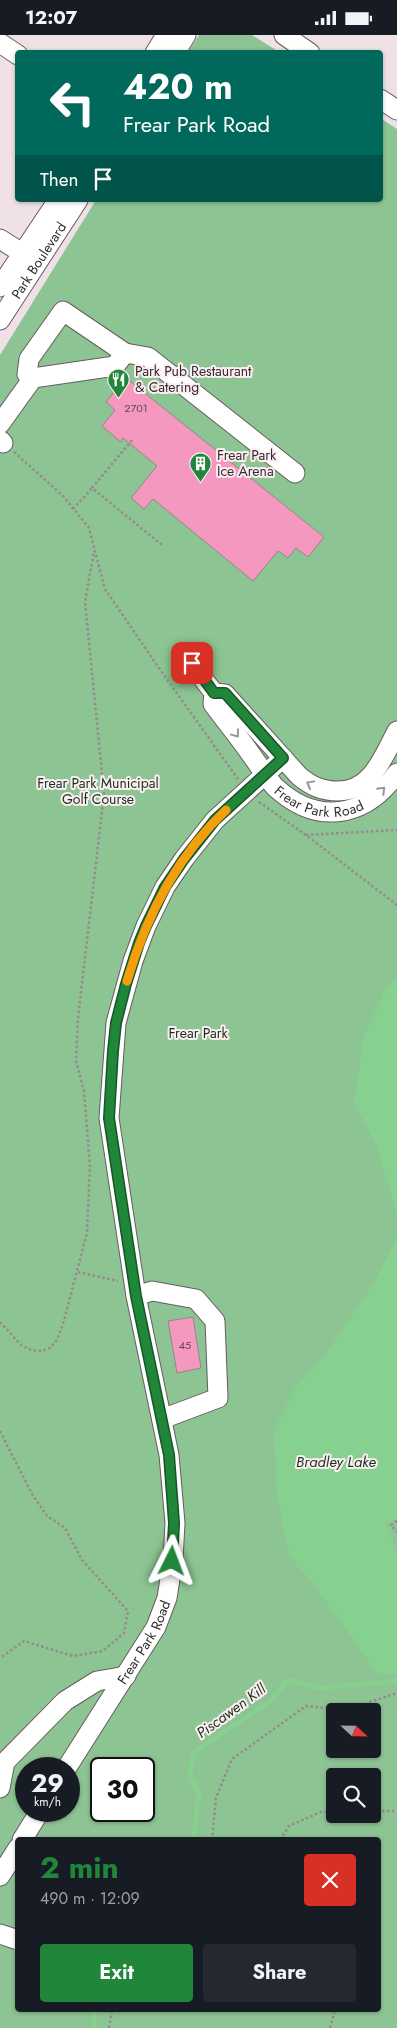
<!DOCTYPE html>
<meta charset="utf-8">
<style>
:root{--surface:#171b24;--page:#242831;--text:#f1f3f6;--muted:#9ea1a6;--accent:#20863a}
body{margin:0;font-family:Jost,sans-serif;background:var(--page);color:var(--text);height:100vh;display:flex;flex-direction:column;font-size:19px;white-space:nowrap}
*{box-sizing:border-box;margin:0}
p{font-size:16px;color:var(--muted)}
.icon{flex:none;width:28px;height:28px;fill:none;stroke:currentColor;stroke-width:2;stroke-linecap:round;stroke-linejoin:round}
.map{position:relative;flex:1;overflow:hidden}
.details{position:absolute;left:15px;top:1802px;width:366px;height:175px;display:flex;flex-direction:column;background:var(--surface);border-radius:5px;box-shadow:0 1px 4px #0004}
.details>*{flex:none}
.hud{position:absolute;left:15px;top:15px;width:368px;height:152px;border-radius:5px;box-shadow:0 1px 4px #0004;background:#00695c;color:#fff;overflow:hidden}
.needle{width:32px;rotate:112deg}
.buttons{position:absolute;left:326px;top:1668px;display:grid;gap:10px}
.buttons a{display:grid;place-items:center;width:55px;height:55px;border-radius:5px;background:var(--surface);box-shadow:0 1px 4px #0004;font-size:25px}
.speed{position:absolute;left:15px;top:1722px;display:flex;gap:10px;font-size:25px;font-weight:700;text-align:center}
.speed>*{display:grid;place-content:center;width:65px;height:65px;border-radius:50%;background:var(--surface);box-shadow:0 1px 4px #0004;line-height:1}
.speed small{font-size:12px;font-weight:400}
.speed .limit{border:2px solid #111;border-radius:8px;background:#fff;color:#111}
.pin{position:absolute;display:grid;place-items:center;width:42px;height:42px;color:#fff;margin:-21px;border-radius:10px;box-shadow:0 2px 8px #0006}
.me{position:absolute;width:55px;margin:-28px;rotate:3deg;stroke-linejoin:round;filter:drop-shadow(0 0 4px #0008)}
.turn{display:flex;align-items:center;gap:18px;height:105px;padding:0 25px;font-size:22px}
.turn .icon{width:65px;height:65px;stroke-width:2.5}
.turn b{display:block;font-size:35px;line-height:42px}
.then{display:flex;align-items:center;height:48px;padding:0 25px;background:#0003;gap:10px;font-size:19px}
.round{display:grid;place-items:center;flex:none;width:52px;height:52px;border-radius:5px;background:var(--page)}
.overview{display:flex;align-items:center;justify-content:space-between;height:85px;padding:0 25px}
h1{font-size:30px;font-weight:700;line-height:38px;color:var(--accent)}
.button{display:flex;gap:10px;margin-top:auto;padding:10px 25px}
.button a{flex:1;height:58px;border-radius:5px;background:var(--accent);color:#fff;font-size:20px;font-weight:700;line-height:58px;text-align:center}
.button a+a{background:var(--page);color:var(--text)}
.status{display:flex;justify-content:space-between;align-items:center;height:35px;padding:0 25px;background:var(--surface);direction:ltr}
.status svg{height:14px;fill:currentColor}
.map>svg:first-child{display:block}
</style>
<div class="status"><b>12:07</b><svg viewBox="0 0 49 12"><path d="M0 12V9h3v3zM5 12V6h3v6zM10 12V3h3v9zM15 12V0h3v12zM26 1h20v11H26zM47 4h2v5h-2z"/></svg></div>
<div class="map">
<svg width="397" height="1993" viewBox="0 0 397 1993">
<rect width="100%" height="100%" fill="#f0e1e6"/>
<!-- green -->
<g fill="#8dc493" fill-rule="evenodd">
<polygon points="199,0 252,0 279,17 188,17"/>
<path d="M380,83L397,94V1993H0V320L96,165H380ZM335,1676H372V1714H335ZM26,1734H69V1776H26ZM101,1734H144V1776H101ZM335,1741H372V1779H335ZM18,1805H379V1975H18Z"/>
</g>
<!-- water -->
<g fill="#86d190">
<polygon points="397,942 397,1177 376,1109 354,1068 364,1001 387,952"/>
<polygon points="397,1204 397,1483 386,1489 397,1518 397,1640 377,1638 315,1551 289,1521 277,1459 274,1396 296,1351 326,1319 372,1251"/>
</g>
<g fill="none" stroke-linecap="round" stroke-linejoin="round">
<!-- stream -->
<g stroke="#86d190" stroke-width="4.5">
<polyline points="193,1805 199,1758 190,1742 193,1718 269,1667 288,1645 320,1653 397,1646"/>
<polyline points="93,1993 95,1976"/>
</g>
</g>
<!-- building -->
<g fill="#f498bf" stroke="#94868b">
<polygon points="126,343 324,502 308,522 296,513 288,523 278,516 253,546 153,464 144,474 131,463 157,431 123,403 121,407 102,391 115,375 106,367"/>
<polygon points="193,1282 201,1333 177,1338 168,1286"/>
</g>
<g fill="none" stroke-linecap="round" stroke-linejoin="round">
<defs>
<g id="minor">
<polyline points="284,0 310,18"/>
<polyline points="0,8 18,20"/>
<polyline points="155,18 166,0"/>
<polyline points="175,18 186,0"/>
<polyline points="380,64 397,75"/>
<polyline points="0,204 33,225"/>
<polyline points="0,252 58,165"/>
<path id="s1" d="M0,285L78,165"/>
<polyline points="33,343 27,339 29,324 63,276 125,318"/>
<polyline points="0,389 33,343 115,331 125,318 148,322 295,438"/>
<polyline points="0,405 3,408"/>
<path id="s2" d="M192,629L214,658L213,669C225,685 238,701 250,718C258,729 266,742 275,752C317,791 365,783 397,738"/>
<path d="M214,658L225,659L299,741C311,751 322,756 338,756C372,756 383,722 397,696"/>
<polyline points="136,1261 152,1256 196,1264 215,1286 218,1363 162,1384"/>
<path id="s3" d="M66,1734L156,1592L167,1563L173,1525L175,1488L169,1420L136,1261L109,1083L116,988L133,926L146,891L165,852L184,824L215,785L283,723"/>
<polyline points="0,1753 5,1727 65,1666 97,1646 126,1641"/>
<polyline points="22,1805 40,1776"/>
<polyline points="0,1841 18,1813"/>
<polyline points="0,1899 18,1905"/>
</g>
</defs>
<!-- minor casing -->
<use href="#minor" stroke="#685b60" stroke-width="21"/>
<!-- path -->
<g stroke="#958b8e" stroke-width="2.5" stroke-dasharray="2.5 2.5" stroke-linecap="butt">
<polyline points="132,405 92,453 162,510"/>
<polyline points="14,417 63,461 89,493 105,554 154,626 238,744"/>
<polyline points="73,474 92,453"/>
<polyline points="259,767 306,800 397,870"/>
<polyline points="306,800 397,795"/>
<polyline points="78,1237 118,1246"/>
<polyline points="0,1287 21,1310 31,1315 42,1316 50,1313 57,1305 63,1289 87,1198 90,1132 84,1056 76,1026 78,983 104,759 85,567 94,516"/>
<polyline points="0,1396 32,1459 47,1481 65,1493 82,1525 128,1576 124,1598 103,1616 73,1621 24,1606 0,1623"/>
<polyline points="397,1486 391,1490 397,1497"/>
<polyline points="372,1776 397,1776"/>
<polyline points="212,1805 216,1763 232,1724 306,1671 346,1675 397,1658"/>
<polyline points="280,1805 289,1791 321,1777 335,1777"/>
<polyline points="109,1993 112,1975"/>
<polyline points="330,1993 335,1975"/>
</g>
<!-- minor -->
<use href="#minor" stroke="#fff" stroke-width="19"/>
</g>
<!-- one-way arrows -->
<defs><path id="oneway-chevron" d="M-2-3.5L2.5 0L-2 3.5" fill="none" stroke-width="1.6" stroke-linecap="round" stroke-linejoin="round" transform="scale(1.25)"/></defs>
<g stroke="#989697">
<use href="#oneway-chevron" transform="translate(236 699) rotate(53)"/>
<use href="#oneway-chevron" transform="translate(310 749) rotate(-151)"/>
<use href="#oneway-chevron" transform="translate(382 755) rotate(-45)"/>
</g>
<g fill="none" stroke-linecap="round" stroke-linejoin="round">
<defs>
<polyline id="route" points="172,1526 174,1488 169,1420 136,1261 109,1083 113,1016 116,988 126,949 139,908 146,891 165,852 184,824 215,785 283,723 225,658 214,658 192,628"/>
</defs>
<!-- route casing -->
<use href="#route" stroke="#155726" stroke-width="12"/>
<!-- route -->
<use href="#route" stroke="#20863a" stroke-width="9"/>
<!-- slow -->
<path stroke="#f59e0b" stroke-width="9" d="M127,946C146,882 176,822 226,775"/>
</g>
<!-- icons -->
<defs>
<symbol id="restaurant-pin" viewBox="-11 -11 22 30"><path d="M0 17L-7.5 6A9.5 9.5 0 1 1 7.5 6Z" fill="#20863a" stroke="#feeef4"/><path d="M-5-6h1v4h1v-4h1v4h1v-4h1v5L-1.5 .5V6h-2V.5L-5-1ZM5-6V6H3V1.5H1.5Q1.5-4 5-6Z" fill="#fff"/></symbol>
<symbol id="building-pin" viewBox="-11 -11 22 30"><path d="M0 17L-7.5 6A9.5 9.5 0 1 1 7.5 6Z" fill="#20863a" stroke="#feeef4"/><path d="M-4-6H4V6H1V3H-1V6H-4ZM-2.5-4.3h1.7v1.8h-1.7ZM.8-4.3h1.7v1.8H.8ZM-2.5-1h1.7V.8h-1.7ZM.8-1h1.7V.8H.8Z" fill="#fff"/></symbol>
</defs>
<g fill-rule="evenodd">
<use href="#restaurant-pin" x="106" y="332" width="25" height="34"/>
<use href="#building-pin" x="188" y="416" width="25" height="34"/>
</g>
<g text-anchor="middle" stroke-width="4" stroke-linejoin="round" paint-order="stroke">
<!-- number labels -->
<g font-size="11" fill="#624853">
<text x="136" y="377">2701</text>
<text x="185" y="1314">45</text>
</g>
<!-- street labels -->
<g font-size="14" fill="#322d2f" stroke="#feeef4">
<text dy="5" stroke="none"><textPath href="#s1" startOffset="71">Park Boulevard</textPath></text>
<text dy="5" stroke="none"><textPath href="#s2" startOffset="200">Frear Park Road</textPath></text>
<text dy="5" stroke="none"><textPath href="#s3" startOffset="149">Frear Park Road</textPath></text>
</g>
<!-- poi labels -->
<g font-size="14" fill="#322d2f" stroke="#feeef4" text-anchor="start">
<text x="135" y="341">Park Pub Restaurant<tspan x="135" dy="16">&amp; Catering</tspan></text>
<text x="217" y="425">Frear Park<tspan x="217" dy="16">Ice Arena</tspan></text>
</g>
<!-- park labels -->
<g font-size="14" fill="#123117" stroke="#feeef4">
<text x="98" y="753">Frear Park Municipal<tspan x="98" dy="16">Golf Course</tspan></text>
<text x="198" y="1003">Frear Park</text>
</g>
<!-- water labels -->
<g font-size="15" font-style="italic" fill="#15341a" stroke="#feeef4">
<text x="336" y="1432">Bradley Lake</text>
<text transform="translate(231 1676) rotate(-36)" y="5">Piscawen Kill</text>
</g>
</g>
</svg>
<div class="buttons">
<a><svg class="needle" viewBox="-14 -14 28 28"><path d="M0-13l5 13h-10z" fill="#e53935"/><path d="M0 13l5-13h-10z" fill="#9ea1a6"/></svg></a>
<a><svg class="icon" aria-label="search" viewBox="0 0 24 24"><circle cx="10" cy="10" r="6"/><path d="M15 15l6 6"/></svg></a>
</div>
<div class="speed"><div>29<small>km/h</small></div><div class="limit">30</div></div>
<div class="pin" style="left:192px;top:628px;background:#d93025"><svg class="icon" aria-label="arrive" viewBox="0 0 24 24"><path d="M6 21V4h12l-3 4 3 4H6"/></svg></div>
<svg class="me" style="left:172px;top:1526px" viewBox="-20 -20 40 40"><path d="M0-17L14 15 0 8-14 15z" fill="#20863a" stroke="#fff" stroke-width="4"/></svg>
<div class="hud">
<div class="turn"><svg class="icon" aria-label="left" viewBox="0 0 24 24"><path d="M17 20v-9H6M10 6l-5 5 5 5"/></svg><div><b>420 m</b>Frear Park Road</div></div>
<div class="then">Then<svg class="icon" aria-label="arrive" viewBox="0 0 24 24"><path d="M6 21V4h12l-3 4 3 4H6"/></svg></div>
</div>
<section class="details">
<div class="overview"><div><h1>2 min</h1><p>490 m · 12:09</p></div><a class="round" style="background:#d93025;color:#fff"><svg class="icon" aria-label="close" viewBox="0 0 24 24"><path d="M6 6l12 12M18 6L6 18"/></svg></a></div>
<div class="button"><a>Exit</a><a>Share</a></div>
</section>
</div>
